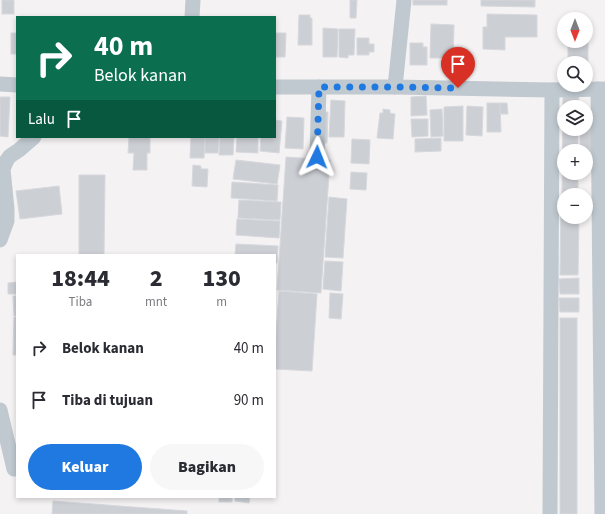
<!DOCTYPE html>
<html lang="id">
<meta charset="utf-8">
<style>
:root{--surface:#fff;--page:#f7f7f7;--text:#2b2b33;--muted:#7c7c81;--accent:#2079e0}
body{margin:0;font-family:"Source Sans 3",sans-serif;background:var(--page);color:var(--text);height:100vh;display:flex;flex-direction:column;font-size:15px;white-space:nowrap}
*{box-sizing:border-box;margin:0}
p{font-size:13px;color:var(--muted)}
.icon{flex:none;width:22px;height:22px;fill:none;stroke:currentColor;stroke-width:2;stroke-linecap:round;stroke-linejoin:round}
.map{position:relative;flex:1;overflow:hidden}
.panel{position:absolute;left:16px;top:254px;width:260px;height:244px;display:flex;flex-direction:column;background:var(--surface);border-radius:0px;box-shadow:0 2px 6px #0003}
.panel>*{flex:none}
.guide{position:absolute;left:16px;top:16px;width:260px;height:122px;border-radius:0px;box-shadow:0 2px 6px #0003;background:#0b6e4f;color:#fff;overflow:hidden}
.needle{width:26px;rotate:180deg}
.controls{position:absolute;left:557px;top:12px;display:grid;gap:8px}
.controls a{display:grid;place-items:center;width:36px;height:36px;border-radius:50%;background:var(--surface);box-shadow:0 2px 6px #0003;font-size:20px}
.pin{position:absolute;display:grid;place-items:center;width:34px;height:34px;color:#fff;margin:-41px -17px;border-radius:50% 50% 50% 0;rotate:-45deg;box-shadow:0 0 4px #0007}
.pin .icon{rotate:45deg}
.me{position:absolute;width:44px;margin:-22px;rotate:2deg;stroke-linejoin:round;filter:drop-shadow(0 0 3px #0008)}
.turn{display:flex;align-items:center;gap:14px;height:84px;padding:0 12px;font-size:18px}
.turn .icon{width:52px;height:52px;stroke-width:2.5}
.turn b{display:block;font-size:28px;line-height:34px}
.then{display:flex;align-items:center;height:38px;padding:0 12px;background:#0003;gap:8px;font-size:15px}
.eta{display:flex;justify-content:space-evenly;align-items:center;height:68px;text-align:center}
.eta b{font-size:24px;font-weight:800;line-height:28px}
.primary-button{display:flex;gap:8px;margin-top:auto;padding:8px 12px}
.primary-button a{flex:1;height:46px;border-radius:24px;background:var(--accent);color:#fff;font-size:16px;font-weight:800;line-height:46px;text-align:center}
.primary-button a+a{background:var(--page);color:var(--text)}
ul{padding:0;list-style:none}
li{display:flex;align-items:center;gap:12px;height:52px;padding:0 12px}
li div{flex:1}
li b{display:block;font-size:15px}
li em{font-style:normal}
.map>svg:first-child{display:block}
</style>
<div class="map">
<svg width="605" height="514" viewBox="0 0 605 514">
<rect width="100%" height="100%" fill="#f4f2f2"/>
<!-- building -->
<g fill="#cccfd4" stroke="#d6d8dd">
<rect x="2" y="0" width="12" height="14"/>
<polygon points="350,0 357,0 356,18 350,18"/>
<rect x="413" y="0" width="34" height="5"/>
<polygon points="481,0 535,0 535,7 481,6"/>
<polygon points="487,14 537,15 537,37 505,37 505,50 483,49 483,27 487,27"/>
<polygon points="299,15 310,15 310,18 312,18 312,45 298,45"/>
<polygon points="431,24 454,25 453,58 430,58"/>
<polygon points="323,28 338,29 337,57 323,57"/>
<polygon points="339,29 355,29 354,55 348,55 348,58 339,57"/>
<rect x="11" y="33" width="6" height="21"/>
<polygon points="275,33 286,33 285,57 275,57"/>
<polygon points="357,38 369,38 369,44 374,44 374,52 369,52 369,55 357,55"/>
<polygon points="586,40 588,40 588,79 586,79 586,63 568,63 568,41 586,41"/>
<polygon points="410,43 423,43 423,47 427,47 427,65 410,65"/>
<polygon points="426,96 427,115 411,116 411,97"/>
<polygon points="563,96 579,96 578,107 564,107 564,129 578,129 578,151 564,151 564,173 578,173 578,195 564,195 564,198 562,198"/>
<polygon points="0,97 10,97 8,137 0,136"/>
<polygon points="331,100 345,101 344,137 329,137"/>
<polygon points="487,103 500,103 501,132 487,132"/>
<polygon points="500,103 507,103 508,114 500,114"/>
<polygon points="463,106 463,141 444,141 444,107"/>
<polygon points="467,106 483,107 482,136 466,135"/>
<polygon points="383,109 390,110 390,113 395,114 393,139 377,138 380,113 383,113"/>
<polygon points="442,109 443,136 431,137 430,110"/>
<polygon points="320,112 328,112 327,143 319,143"/>
<polygon points="287,117 304,118 303,149 285,148"/>
<polygon points="411,119 428,119 428,136 412,137"/>
<polygon points="275,120 282,121 279,153 260,151 261,137 275,137"/>
<polygon points="586,124 596,124 596,153 586,153 586,151 580,151 580,129 586,129"/>
<polygon points="129,137 150,137 150,153 147,153 147,170 133,170 134,153 128,153"/>
<polygon points="191,137 205,137 204,158 190,158"/>
<polygon points="205,137 219,137 218,153 205,153"/>
<polygon points="220,137 234,137 233,155 219,155"/>
<polygon points="237,137 258,137 258,153 236,152"/>
<polygon points="441,138 441,151 415,152 415,139"/>
<polygon points="352,139 370,140 369,164 351,163"/>
<polygon points="286,157 330,160 321,293 277,290"/>
<polygon points="236,160 280,165 277,184 233,179"/>
<polygon points="193,165 201,166 201,169 208,169 207,187 192,186"/>
<polygon points="351,172 367,173 366,190 350,189"/>
<polygon points="79,175 105,175 104,255 79,255"/>
<polygon points="232,182 278,185 277,201 231,198"/>
<polygon points="59,186 62,214 20,219 16,191"/>
<polygon points="329,197 347,199 343,258 325,257"/>
<polygon points="239,200 281,202 280,220 238,218"/>
<polygon points="561,201 564,201 564,217 579,217 578,275 560,275"/>
<polygon points="237,219 280,221 279,238 236,235"/>
<polygon points="236,244 278,246 277,263 275,263 275,255 235,255"/>
<polygon points="325,261 343,262 341,291 323,289"/>
<polygon points="579,278 579,294 560,294 559,279"/>
<polygon points="17,282 17,294 8,294 8,283"/>
<polygon points="279,291 317,294 312,371 275,369 275,350"/>
<polygon points="330,293 343,294 341,319 329,318"/>
<polygon points="13,296 17,296 17,316 14,316"/>
<polygon points="559,298 579,298 579,312 560,312"/>
<polygon points="14,317 17,317 17,355 13,355"/>
<rect x="560" y="318" width="17" height="196"/>
<rect x="219" y="497" width="13" height="5"/>
<polygon points="235,497 250,497 249,503 235,501"/>
<polygon points="53,501 187,511 187,514 52,514"/>
</g>
<g fill="none" stroke-linecap="round" stroke-linejoin="round">
<!-- minor -->
<g stroke="#c0c9d0" stroke-width="15">
<polyline points="192,17 193,0"/>
<polyline points="0,84 17,85"/>
<polyline points="275,87 395,87 552,90 605,89"/>
<polyline points="395,87 404,0"/>
<polyline points="598,89 602,514"/>
<polyline points="317,157 319,87"/>
<polyline points="0,240 7,221 7,209 3,169 7,160 10,156 19,150 34,137"/>
<polyline points="0,410 14,469"/>
<polyline points="550,514 552,90"/>
</g>
</g>
<g fill="none" stroke-linecap="round" stroke-linejoin="round">
<!-- route -->
<polyline stroke="#2079e0" stroke-width="7" stroke-dasharray="0 12.6" points="317,157 319,87 395,87 458,88"/>
</g>
</svg>
<div class="controls">
<a><svg class="needle" viewBox="-14 -14 28 28"><path d="M0-13l5 13h-10z" fill="#e53935"/><path d="M0 13l5-13h-10z" fill="#7c7c81"/></svg></a>
<a><svg class="icon" aria-label="search" viewBox="0 0 24 24"><circle cx="10" cy="10" r="6"/><path d="M15 15l6 6"/></svg></a>
<a><svg class="icon" aria-label="layers" viewBox="0 0 24 24"><path d="M12 4l9 5-9 5-9-5zM3 14l9 5 9-5"/></svg></a>
<a>+</a>
<a>−</a>
</div>
<div class="pin" style="left:458px;top:88px;background:#d93025"><svg class="icon" aria-label="arrive" viewBox="0 0 24 24"><path d="M6 21V4h12l-3 4 3 4H6"/></svg></div>
<svg class="me" style="left:317px;top:157px" viewBox="-20 -20 40 40"><path d="M0-17L14 15 0 8-14 15z" fill="#2079e0" stroke="#fff" stroke-width="4"/></svg>
<div class="guide">
<div class="turn"><svg class="icon" aria-label="right" viewBox="0 0 24 24"><path d="M7 20v-9h11M14 6l5 5-5 5"/></svg><div><b>40 m</b>Belok kanan</div></div>
<div class="then">Lalu<svg class="icon" aria-label="arrive" viewBox="0 0 24 24"><path d="M6 21V4h12l-3 4 3 4H6"/></svg></div>
</div>
<section class="panel">
<div class="eta">
<div><b>18:44</b><p>Tiba</p></div>
<div><b>2</b><p>mnt</p></div>
<div><b>130</b><p>m</p></div>
</div>
<ul>
<li><svg class="icon" aria-label="right" viewBox="0 0 24 24"><path d="M7 20v-9h11M14 6l5 5-5 5"/></svg><div><b>Belok kanan</b></div><em>40 m</em></li>
<li><svg class="icon" aria-label="arrive" viewBox="0 0 24 24"><path d="M6 21V4h12l-3 4 3 4H6"/></svg><div><b>Tiba di tujuan</b></div><em>90 m</em></li>
</ul>
<div class="primary-button"><a>Keluar</a><a>Bagikan</a></div>
</section>
</div>
